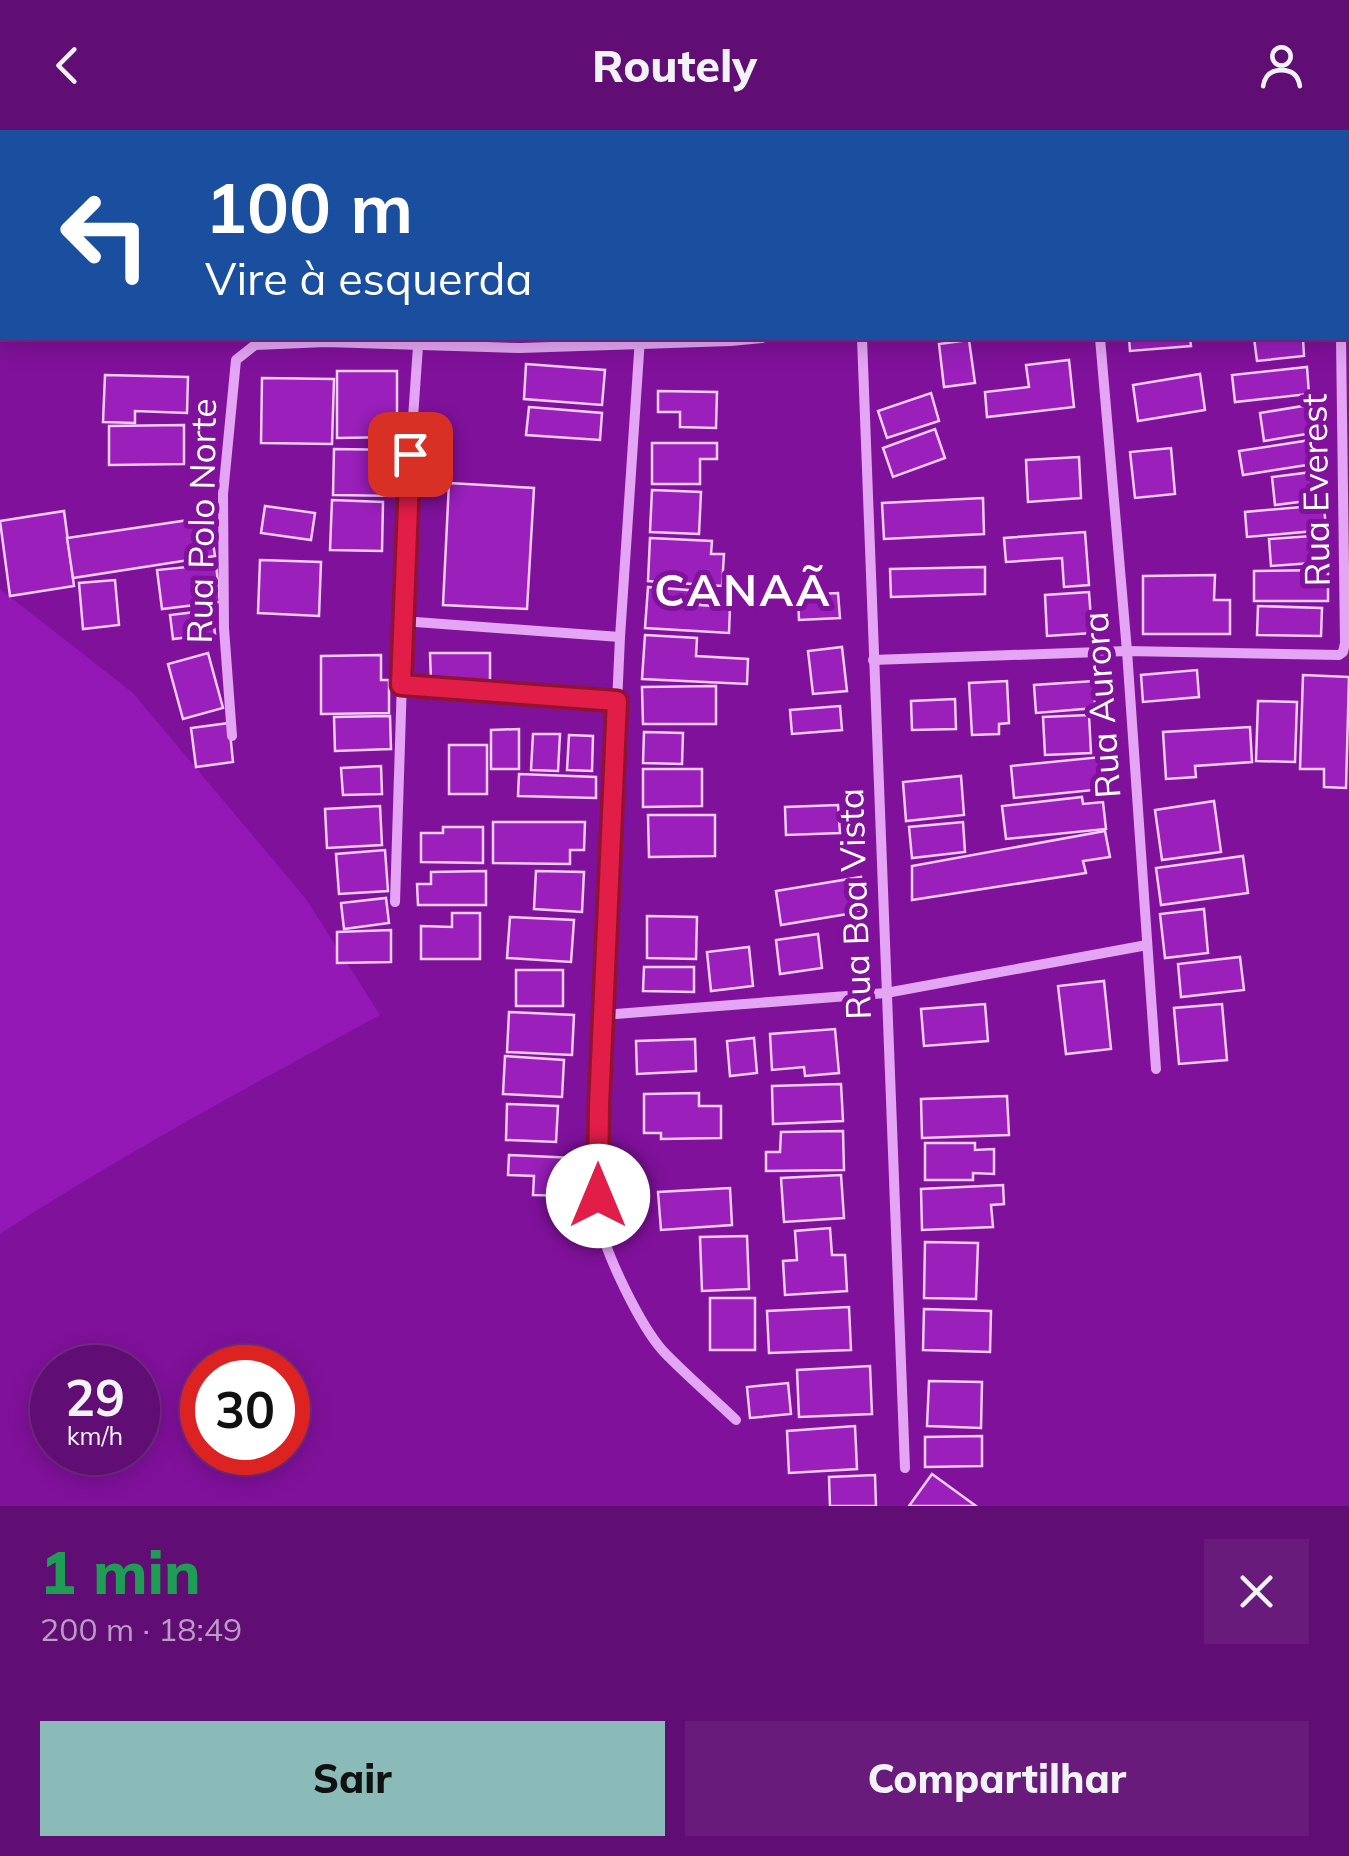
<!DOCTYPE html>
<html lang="pt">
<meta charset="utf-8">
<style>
:root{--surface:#600d74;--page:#691b7c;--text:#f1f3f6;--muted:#ba9cc5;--line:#742d86;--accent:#8bbbb9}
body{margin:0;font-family:Mulish,sans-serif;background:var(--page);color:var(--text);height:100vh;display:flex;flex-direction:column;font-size:38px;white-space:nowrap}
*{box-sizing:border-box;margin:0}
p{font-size:32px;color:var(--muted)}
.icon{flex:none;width:55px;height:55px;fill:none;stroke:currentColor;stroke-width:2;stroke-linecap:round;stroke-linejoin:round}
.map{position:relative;height:1376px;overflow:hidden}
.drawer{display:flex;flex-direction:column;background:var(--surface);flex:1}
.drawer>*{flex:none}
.top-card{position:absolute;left:0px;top:0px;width:1350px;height:210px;box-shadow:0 5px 25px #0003,0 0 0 2px var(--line);background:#1a4fa0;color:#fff;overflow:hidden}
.speed{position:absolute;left:30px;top:1215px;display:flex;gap:20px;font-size:50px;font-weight:700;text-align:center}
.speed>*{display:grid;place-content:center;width:130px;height:130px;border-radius:50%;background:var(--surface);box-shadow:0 5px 25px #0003,0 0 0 2px var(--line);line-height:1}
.speed small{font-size:25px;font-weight:400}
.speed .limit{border:15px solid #d22;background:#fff;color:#111}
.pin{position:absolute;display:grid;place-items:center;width:85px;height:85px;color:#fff;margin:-42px;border-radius:20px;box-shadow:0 5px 15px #0006}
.me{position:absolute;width:110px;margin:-55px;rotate:0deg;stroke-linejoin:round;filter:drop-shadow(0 0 8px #0008)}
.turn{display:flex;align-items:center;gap:35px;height:210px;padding:0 40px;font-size:45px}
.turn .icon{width:130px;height:130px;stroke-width:2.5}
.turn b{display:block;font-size:70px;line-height:85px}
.round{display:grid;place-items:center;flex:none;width:105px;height:105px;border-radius:0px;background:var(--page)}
.headline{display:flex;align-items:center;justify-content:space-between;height:170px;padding:0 40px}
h1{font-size:60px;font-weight:800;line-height:75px;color:#1e9e55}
.button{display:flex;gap:20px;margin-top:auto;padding:20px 40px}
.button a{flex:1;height:115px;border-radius:0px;background:var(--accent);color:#111;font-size:40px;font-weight:800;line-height:115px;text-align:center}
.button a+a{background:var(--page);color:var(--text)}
header{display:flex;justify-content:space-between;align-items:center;height:130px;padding:0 40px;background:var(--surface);font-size:45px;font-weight:800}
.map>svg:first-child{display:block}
</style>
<header><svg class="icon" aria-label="back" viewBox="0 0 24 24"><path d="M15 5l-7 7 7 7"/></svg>Routely<svg class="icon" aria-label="person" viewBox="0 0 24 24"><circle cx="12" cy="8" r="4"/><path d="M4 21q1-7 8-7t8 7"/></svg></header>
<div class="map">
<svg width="1349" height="1376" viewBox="0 0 1349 1376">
<rect width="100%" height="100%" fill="#80119b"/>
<!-- green -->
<path fill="#9418b6" d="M0,459L133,563L306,769L380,885C252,955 123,1024 0,1104Z"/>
<!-- building -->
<g fill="#9a1fbb" stroke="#f3cdfe" stroke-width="2.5">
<polygon points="0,0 108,0 101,2 2,2 2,40 0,41"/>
<polygon points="1129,208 1190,208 1191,216 1130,221"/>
<polygon points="1254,208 1303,208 1304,226 1257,231"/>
<polygon points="969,210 975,253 944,257 939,214"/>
<polygon points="1069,230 1074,277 987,287 985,262 1029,257 1026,235"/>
<polygon points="526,234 605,240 602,275 524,269"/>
<polygon points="1307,237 1309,264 1235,272 1232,245"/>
<polygon points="337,241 397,241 397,307 337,308"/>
<polygon points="1200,244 1205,280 1138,291 1133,255"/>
<polygon points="105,245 188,247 187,283 135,281 135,293 103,292"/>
<polygon points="262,248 334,249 332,314 261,313"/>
<polygon points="658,261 717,262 716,298 680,297 680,282 658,282"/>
<polygon points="931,263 939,291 887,308 878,281"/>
<polygon points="1309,275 1313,303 1264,311 1260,283"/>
<polygon points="529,277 602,283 600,310 526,305"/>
<polygon points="184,295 184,334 109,335 109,296"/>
<polygon points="935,299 945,328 893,347 883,318"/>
<polygon points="1317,309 1320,333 1243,345 1239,321"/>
<polygon points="652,313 717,313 717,329 700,329 700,354 652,354"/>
<polygon points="1171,318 1175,364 1135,368 1130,322"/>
<polygon points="334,319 399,320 398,366 333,365"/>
<polygon points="1079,327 1081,368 1028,372 1026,330"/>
<polygon points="1320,341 1323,369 1275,375 1272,347"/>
<polygon points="449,353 534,358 527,479 443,475"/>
<polygon points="652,360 701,362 699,404 650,402"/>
<polygon points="983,368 984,404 884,409 882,373"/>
<polygon points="332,370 383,372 382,421 330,420"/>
<polygon points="1324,375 1326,400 1247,407 1245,382"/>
<polygon points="265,376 315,383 311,410 261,403"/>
<polygon points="64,381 74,456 10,466 0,391"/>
<polygon points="209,387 215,426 73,448 67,408"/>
<polygon points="1085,402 1089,455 1064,457 1062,428 1006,432 1004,408"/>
<polygon points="1325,405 1326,432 1271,436 1269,409"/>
<polygon points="650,408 712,411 711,424 724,424 722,456 648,451"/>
<polygon points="260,430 321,432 319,486 258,483"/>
<polygon points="216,434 220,472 162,479 157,440"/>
<polygon points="985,437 985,464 891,467 890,439"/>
<polygon points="1328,440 1328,471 1254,471 1254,441"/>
<polygon points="1215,445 1214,470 1230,470 1230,504 1143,504 1143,446"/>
<polygon points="115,450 119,495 83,499 79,453"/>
<polygon points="648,457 701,461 700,475 730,477 729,503 645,498"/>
<polygon points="1089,462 1092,503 1047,506 1045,465"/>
<polygon points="838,463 840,488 799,490 798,465"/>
<polygon points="1258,476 1322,478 1321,506 1257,505"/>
<polygon points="212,480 215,504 173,509 170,485"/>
<polygon points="645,505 697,508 696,526 748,529 747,554 642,549"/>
<polygon points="842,517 847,561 813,564 808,521"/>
<polygon points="208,523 223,578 183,589 168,534"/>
<polygon points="430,523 490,523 490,551 431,551"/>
<polygon points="381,525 381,550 389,550 389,583 321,584 321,526"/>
<polygon points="1197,540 1199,567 1143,572 1141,545"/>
<polygon points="1303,545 1349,547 1346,658 1324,657 1324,639 1300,639"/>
<polygon points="1007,551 1009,593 999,594 999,604 972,605 969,553"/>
<polygon points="1094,551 1095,578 1036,583 1034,555"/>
<polygon points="716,556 716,594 643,594 642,557"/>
<polygon points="955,569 956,599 912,600 911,571"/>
<polygon points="1258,571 1297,572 1295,632 1256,631"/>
<polygon points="840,576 842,600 792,604 790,580"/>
<polygon points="1089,585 1091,623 1045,625 1043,587"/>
<polygon points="390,586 391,619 335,621 334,587"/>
<polygon points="229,593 233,632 196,637 191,598"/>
<polygon points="1250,597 1252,632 1195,636 1196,647 1166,649 1163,602"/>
<polygon points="519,599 519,639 491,639 491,600"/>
<polygon points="644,602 683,603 682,634 643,633"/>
<polygon points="533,604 560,604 558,641 531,640"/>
<polygon points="569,605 593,606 592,641 567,640"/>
<rect x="449" y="615" width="38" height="49"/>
<polygon points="1101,627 1104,659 1014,668 1011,636"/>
<polygon points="381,636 382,664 343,665 341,638"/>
<polygon points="643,639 702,639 702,676 643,677"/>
<polygon points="519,644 596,647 596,668 518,666"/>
<polygon points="961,646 964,685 906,691 903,652"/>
<polygon points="1082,667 1083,674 1103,672 1106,699 1006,709 1002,676"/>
<polygon points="1214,671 1221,722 1162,730 1155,680"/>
<polygon points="838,675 840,703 786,705 785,677"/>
<polygon points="380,676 382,715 327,718 325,679"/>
<polygon points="648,685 715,685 715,726 649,727"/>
<polygon points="493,692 585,692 584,720 570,720 570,734 493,733"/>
<polygon points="963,692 965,722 912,728 909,697"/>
<polygon points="443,697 483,697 483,733 421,732 421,703 443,703"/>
<polygon points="1105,701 1110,727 1083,731 1086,743 912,770 912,736"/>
<polygon points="385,720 388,761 339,764 336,724"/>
<polygon points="1243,726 1248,763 1161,775 1156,738"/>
<polygon points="486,741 486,775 418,775 417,754 431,754 431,742"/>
<polygon points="536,741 584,742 582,782 534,779"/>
<polygon points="861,747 866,781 781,795 776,761"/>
<polygon points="386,768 389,793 344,799 341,773"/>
<polygon points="1204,779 1208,823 1165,828 1160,784"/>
<polygon points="452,783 480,783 480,829 421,829 421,796 452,797"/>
<polygon points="647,786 697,787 696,829 647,828"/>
<polygon points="510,787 574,790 571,832 507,828"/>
<polygon points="391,800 391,832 337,833 337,802"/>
<polygon points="818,804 822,838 780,844 776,810"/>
<polygon points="749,817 753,856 711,861 707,822"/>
<polygon points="1240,827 1244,860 1181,867 1178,834"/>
<polygon points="644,837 694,837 694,862 643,861"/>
<rect x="516" y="840" width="47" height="36"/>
<polygon points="1104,851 1111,919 1066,924 1058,856"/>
<polygon points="985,874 988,911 924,916 921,879"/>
<polygon points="1222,874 1227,930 1179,934 1174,878"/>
<polygon points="509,882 574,885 572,925 507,922"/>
<polygon points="835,899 839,943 805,946 804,937 772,940 770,904"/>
<polygon points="754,908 757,943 730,946 727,911"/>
<polygon points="695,909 696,941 637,944 636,911"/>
<polygon points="505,926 564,930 562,967 503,964"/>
<polygon points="841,954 843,991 773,994 772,956"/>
<polygon points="699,963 699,976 721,976 721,1008 661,1009 661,1003 644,1003 644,964"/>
<polygon points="1007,966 1009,1005 922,1008 921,969"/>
<polygon points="507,974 558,976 556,1012 506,1010"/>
<polygon points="843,1001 844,1040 766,1041 766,1022 780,1022 781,1002"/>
<polygon points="925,1013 975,1013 975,1020 994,1019 994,1044 973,1043 973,1050 925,1050"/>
<polygon points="509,1025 575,1028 573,1066 533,1065 534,1046 508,1045"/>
<polygon points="841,1045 844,1088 784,1092 781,1048"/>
<polygon points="1003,1055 1004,1074 991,1075 993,1097 922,1100 921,1059"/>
<polygon points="730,1058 732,1095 661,1100 658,1062"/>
<polygon points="830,1098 832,1125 845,1125 847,1161 785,1165 783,1131 797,1130 795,1101"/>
<polygon points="747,1106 749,1159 702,1161 700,1107"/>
<polygon points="925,1112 978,1113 976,1169 924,1168"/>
<rect x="710" y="1168" width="45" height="52"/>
<polygon points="849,1177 851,1220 769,1223 767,1181"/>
<polygon points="924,1179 991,1181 990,1222 923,1220"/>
<polygon points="870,1236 872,1284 799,1287 797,1240"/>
<polygon points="929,1251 982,1252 981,1298 927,1296"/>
<polygon points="788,1253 791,1284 750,1288 747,1257"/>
<polygon points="855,1296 857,1339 789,1343 787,1301"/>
<polygon points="982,1306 982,1336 925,1337 925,1307"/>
<polygon points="932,1344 976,1376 909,1376"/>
<polygon points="875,1345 876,1376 830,1376 829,1347"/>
</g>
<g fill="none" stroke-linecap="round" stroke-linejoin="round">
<!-- minor -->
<g stroke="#e3a5f4" stroke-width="10">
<polyline points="659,2 659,0"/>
<polyline points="1348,148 1349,148"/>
<path d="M640,208L620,507L599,976C598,1012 592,1056 599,1091C606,1125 640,1195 663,1221C686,1245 712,1267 736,1290"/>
<polyline points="862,208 905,1338"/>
<polyline points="1100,208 1127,521 1156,939"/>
<polyline points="402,491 620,507"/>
<polyline points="873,530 1127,521 1339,525 1343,522 1345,513 1341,208"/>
<polyline points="401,555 617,571"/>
<polyline points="232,606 224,498 223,364 236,230 255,215 326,212 520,218 731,211 762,208"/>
<polyline points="395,772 408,360 418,216"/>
<polyline points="603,885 886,863 1147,815"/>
</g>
</g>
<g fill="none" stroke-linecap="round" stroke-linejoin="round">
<defs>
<polyline id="route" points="410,324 401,555 617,571 599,976 598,1066"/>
</defs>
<!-- route casing -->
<use href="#route" stroke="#92132f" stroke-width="25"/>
<!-- route -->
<use href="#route" stroke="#e11d48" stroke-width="18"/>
</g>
<g text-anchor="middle" stroke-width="10" stroke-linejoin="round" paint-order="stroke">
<!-- street labels -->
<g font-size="35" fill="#fff" stroke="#80119b">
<text transform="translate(1316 360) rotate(-91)" y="12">Rua Everest</text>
<text transform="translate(202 391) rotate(-89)" y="12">Rua Polo Norte</text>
<text transform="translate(1102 575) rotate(-94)" y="12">Rua Aurora</text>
<text transform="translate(855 774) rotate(-92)" y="12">Rua Boa Vista</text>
</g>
<!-- district labels -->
<g font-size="45" font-weight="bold" letter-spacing="2.5" fill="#fff" stroke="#80119b">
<text x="743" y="476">CANAÃ</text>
</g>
</g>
</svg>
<div class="speed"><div>29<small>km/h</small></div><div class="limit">30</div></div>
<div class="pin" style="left:410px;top:324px;background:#d93025"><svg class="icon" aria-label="arrive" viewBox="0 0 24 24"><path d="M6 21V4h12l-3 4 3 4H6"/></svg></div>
<svg class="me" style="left:598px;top:1066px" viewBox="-20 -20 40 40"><circle r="19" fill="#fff"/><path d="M0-13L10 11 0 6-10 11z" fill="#e11d48"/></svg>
<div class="top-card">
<div class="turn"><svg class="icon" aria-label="left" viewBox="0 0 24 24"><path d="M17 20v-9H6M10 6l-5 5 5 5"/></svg><div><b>100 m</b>Vire à esquerda</div></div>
</div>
</div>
<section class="drawer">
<div class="headline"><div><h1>1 min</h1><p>200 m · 18:49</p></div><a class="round"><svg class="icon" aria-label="close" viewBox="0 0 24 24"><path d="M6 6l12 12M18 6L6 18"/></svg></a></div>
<div class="button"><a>Sair</a><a>Compartilhar</a></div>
</section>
